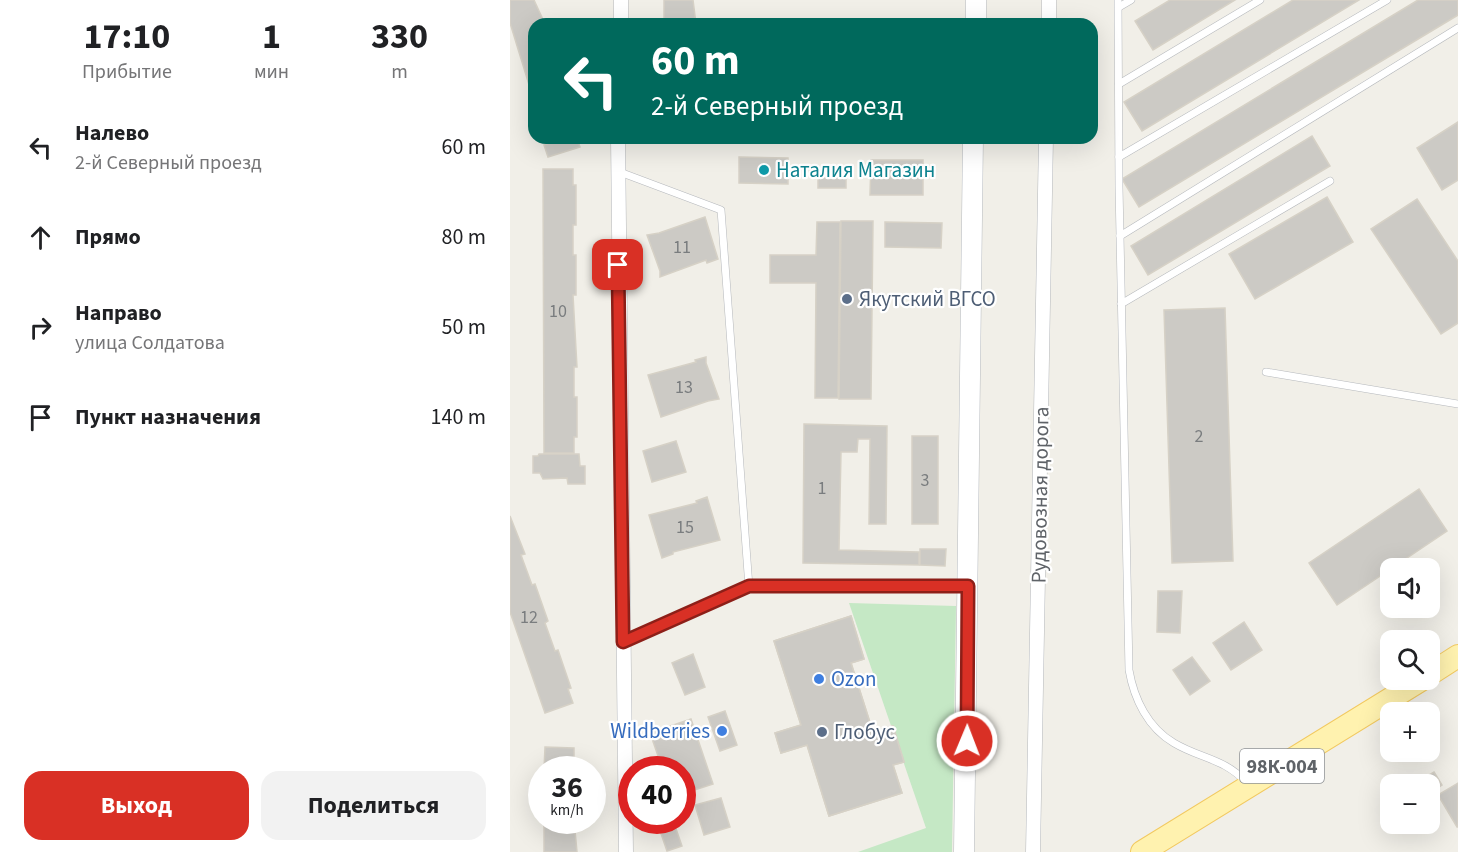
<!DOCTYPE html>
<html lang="ru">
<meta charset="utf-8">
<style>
:root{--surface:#fff;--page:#f2f2f2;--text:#202124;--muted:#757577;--accent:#d93025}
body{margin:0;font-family:"Source Sans 3",sans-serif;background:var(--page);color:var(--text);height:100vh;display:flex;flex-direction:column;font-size:22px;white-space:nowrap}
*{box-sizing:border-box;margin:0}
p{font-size:20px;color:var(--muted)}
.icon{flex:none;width:33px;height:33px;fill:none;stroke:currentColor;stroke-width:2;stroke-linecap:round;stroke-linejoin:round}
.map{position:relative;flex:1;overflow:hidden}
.panel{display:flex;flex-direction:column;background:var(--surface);width:510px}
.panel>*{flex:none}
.banner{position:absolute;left:18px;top:18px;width:570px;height:126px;border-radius:18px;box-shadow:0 6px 24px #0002;background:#00695c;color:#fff;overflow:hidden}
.buttons{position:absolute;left:870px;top:558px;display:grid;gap:12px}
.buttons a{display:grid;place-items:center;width:60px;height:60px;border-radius:12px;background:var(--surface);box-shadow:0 6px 24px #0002;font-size:30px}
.speed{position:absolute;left:18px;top:756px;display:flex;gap:12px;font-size:30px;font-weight:700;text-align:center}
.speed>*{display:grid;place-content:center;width:78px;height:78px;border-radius:50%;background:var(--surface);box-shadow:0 6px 24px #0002;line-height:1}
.speed small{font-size:15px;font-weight:400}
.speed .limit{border:9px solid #d22;background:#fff;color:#111}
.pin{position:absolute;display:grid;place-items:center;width:51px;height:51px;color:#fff;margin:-26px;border-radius:12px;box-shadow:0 3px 9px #0006}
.me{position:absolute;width:66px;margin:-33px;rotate:1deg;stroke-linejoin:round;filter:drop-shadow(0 0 4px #0008)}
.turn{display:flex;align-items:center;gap:21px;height:126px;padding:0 24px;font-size:27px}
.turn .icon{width:78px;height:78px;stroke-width:2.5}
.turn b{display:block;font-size:42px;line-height:51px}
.eta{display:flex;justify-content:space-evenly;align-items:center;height:102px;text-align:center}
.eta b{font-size:36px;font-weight:700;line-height:42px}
.cta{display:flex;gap:12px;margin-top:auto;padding:12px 24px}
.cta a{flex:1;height:69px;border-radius:18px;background:var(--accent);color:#fff;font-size:24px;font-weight:700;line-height:69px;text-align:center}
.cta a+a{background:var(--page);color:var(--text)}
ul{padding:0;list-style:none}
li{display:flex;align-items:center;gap:18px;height:90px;padding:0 24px}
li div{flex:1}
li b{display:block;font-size:22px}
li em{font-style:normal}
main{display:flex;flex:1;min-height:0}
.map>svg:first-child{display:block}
</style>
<main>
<section class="panel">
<div class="eta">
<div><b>17:10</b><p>Прибытие</p></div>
<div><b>1</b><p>мин</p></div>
<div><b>330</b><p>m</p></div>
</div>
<ul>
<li><svg class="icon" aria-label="left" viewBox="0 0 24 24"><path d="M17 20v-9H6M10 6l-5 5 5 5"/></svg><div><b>Налево</b><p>2-й Северный проезд</p></div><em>60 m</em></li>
<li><svg class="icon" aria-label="ahead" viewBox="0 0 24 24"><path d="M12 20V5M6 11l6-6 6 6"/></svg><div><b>Прямо</b></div><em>80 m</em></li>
<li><svg class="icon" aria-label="right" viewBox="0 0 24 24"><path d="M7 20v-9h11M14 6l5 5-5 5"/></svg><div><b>Направо</b><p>улица Солдатова</p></div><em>50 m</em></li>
<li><svg class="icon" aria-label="arrive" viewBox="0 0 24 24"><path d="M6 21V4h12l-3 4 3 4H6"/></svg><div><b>Пункт назначения</b></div><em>140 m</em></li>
</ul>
<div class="cta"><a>Выход</a><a>Поделиться</a></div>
</section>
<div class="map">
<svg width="948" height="852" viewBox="0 0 948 852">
<rect width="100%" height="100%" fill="#f1efe8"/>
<!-- green -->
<polygon fill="#c5e8c5" points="339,603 446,606 442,852 348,852 416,828"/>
<!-- building -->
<g fill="#cccac5" stroke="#d6d1c6" stroke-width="1.5">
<polygon points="0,0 24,0 35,24 24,24 24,101 0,23"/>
<polygon points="154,0 183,0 186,24 154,24"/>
<polygon points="660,0 725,0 643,50 625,21"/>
<polygon points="783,0 849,0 632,131 614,102"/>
<polygon points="908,0 948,0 948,15 629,207 612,179"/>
<polygon points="948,122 948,180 932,190 907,148"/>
<polygon points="802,136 820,166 638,275 621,246"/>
<polygon points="53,138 67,138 70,147 38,157 34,145"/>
<polygon points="229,157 278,158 278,184 229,183"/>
<polygon points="361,160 413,160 413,195 360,195"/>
<polygon points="33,169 63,169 63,185 66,185 66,225 63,225 63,255 66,255 66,295 63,295 67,367 64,367 64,397 67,397 67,437 64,437 64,453 34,453"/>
<rect x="308" y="170" width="28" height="18"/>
<polygon points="817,197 843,242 745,299 719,254"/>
<polygon points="907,199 948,261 948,323 931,334 861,229"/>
<polygon points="195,217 208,259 197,263 196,260 150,277 150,271 137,235 149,233"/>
<polygon points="331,221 363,221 361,399 329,399"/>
<polygon points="307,222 330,222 328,398 305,398 306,283 260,283 260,255 306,255"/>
<polygon points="375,222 432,223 431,248 375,247"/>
<polygon points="715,308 723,561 662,563 654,310"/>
<polygon points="196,357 196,363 209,399 198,401 151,417 138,375 186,362 185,360"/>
<polygon points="294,424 377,426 376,524 359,524 360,439 348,439 347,452 331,452 329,550 409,552 409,565 293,563"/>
<rect x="402" y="436" width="26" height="88"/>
<polygon points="166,441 176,472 142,482 133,451"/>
<polygon points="29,454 69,454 70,466 75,466 75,484 58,484 57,478 33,479 30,473 23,473 23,456 28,456"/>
<polygon points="909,489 937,531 827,605 799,563"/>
<polygon points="197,497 210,540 163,552 163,554 152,558 139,515 187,503 186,501"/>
<polygon points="0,516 15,554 11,555 22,585 25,584 38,621 35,623 45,651 48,650 61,688 58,689 63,703 35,713 0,612"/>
<polygon points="410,549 436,549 435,566 410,565"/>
<polygon points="648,591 672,591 670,633 647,632"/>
<polygon points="341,616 354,659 341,663 363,732 383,726 394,762 383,765 392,793 319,816 297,745 271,753 265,733 291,725 264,641"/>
<polygon points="341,616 354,659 341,663 363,732 383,726 394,762 383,765 392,793 319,816 297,745 271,753 265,733 291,725 264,641"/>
<polygon points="734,622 752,650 721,670 703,643"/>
<polygon points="183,654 195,687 175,695 162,663"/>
<polygon points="682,657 700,681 680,695 663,670"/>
<polygon points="215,711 227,745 210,751 198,717"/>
<polygon points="181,719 203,784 172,794 172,770 153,770 140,733"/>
<polygon points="35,747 64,748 64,763 67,763 67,770 34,770"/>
<polygon points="924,772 932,785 920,793 920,784 904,784"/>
<polygon points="948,783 948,827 947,827 928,795"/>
<polygon points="211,798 220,827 194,835 185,805"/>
<polygon points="34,820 64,820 67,852 34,852"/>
<polygon points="163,820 172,846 157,851 148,825"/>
</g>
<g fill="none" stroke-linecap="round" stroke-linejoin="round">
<defs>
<g id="lane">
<path d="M608,0L609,187L619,670C624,699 638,728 664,743C691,759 714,758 737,783"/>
<polyline points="609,7 621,0"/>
<polyline points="609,84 750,0"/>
<polyline points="609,157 877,0"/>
<polyline points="107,171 211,210 239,587 113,642"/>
<polyline points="610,236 948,28"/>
<polyline points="611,304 820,181"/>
<polyline points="756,372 948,404"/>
<polyline points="239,587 455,586"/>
</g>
<g id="street">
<polyline points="111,24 111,0"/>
<polyline points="539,24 539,0"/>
<polyline points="108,138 116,852"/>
<polyline points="523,852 536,138"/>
</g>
<g id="secondary">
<polyline points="466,24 466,0"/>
<polyline points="454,852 463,138"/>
</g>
<g id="primary">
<polyline points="920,674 948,656"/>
<polyline points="632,852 911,680"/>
</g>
</defs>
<!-- lane casing -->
<use href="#lane" stroke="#b5b8bc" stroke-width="8"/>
<!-- street casing -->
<use href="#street" stroke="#b5b8bc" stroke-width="15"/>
<!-- secondary casing -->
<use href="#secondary" stroke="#b6babf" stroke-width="21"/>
<!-- primary casing -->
<use href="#primary" stroke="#f2c960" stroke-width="24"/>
<!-- lane -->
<use href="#lane" stroke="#fff" stroke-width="7"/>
<!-- street -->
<use href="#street" stroke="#fff" stroke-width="14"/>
<!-- secondary -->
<use href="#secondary" stroke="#fff" stroke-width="20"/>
<!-- primary -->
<use href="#primary" stroke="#fff2af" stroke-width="22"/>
</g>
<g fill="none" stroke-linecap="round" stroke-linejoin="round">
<defs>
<polyline id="route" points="108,265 113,642 239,586 458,586 457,741"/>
</defs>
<!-- route casing -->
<use href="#route" stroke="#8d1f18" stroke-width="15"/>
<!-- route -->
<use href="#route" stroke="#d93025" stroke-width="10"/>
</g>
<!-- markers -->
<circle fill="#0f9aa8" stroke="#fff" stroke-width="2" cx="254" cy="170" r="6"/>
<g fill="#5c6f8a" stroke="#fff" stroke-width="2">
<circle cx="337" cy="299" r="6"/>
<circle cx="312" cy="732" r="6"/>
</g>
<g fill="#3f7fe0" stroke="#fff" stroke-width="2">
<circle cx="309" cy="679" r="6"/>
<circle cx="212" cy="731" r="6"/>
</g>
<g text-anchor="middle" stroke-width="4.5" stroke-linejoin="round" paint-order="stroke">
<!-- number labels -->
<g font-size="18" fill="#7a7d7f">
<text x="172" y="253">11</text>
<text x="48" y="317">10</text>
<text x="174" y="393">13</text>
<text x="689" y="442">2</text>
<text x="415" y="486">3</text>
<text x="312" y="494">1</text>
<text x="175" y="533">15</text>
<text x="19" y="623">12</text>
</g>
<!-- shield labels -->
<rect fill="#fff" stroke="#8f9295" stroke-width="1.5" x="730" y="749" width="84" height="34" rx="4.5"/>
<g font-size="20" font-weight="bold" fill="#5f6368">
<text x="772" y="773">98К-004</text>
</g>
<!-- culture labels -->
<g font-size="21" fill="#0d838f" stroke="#fff" text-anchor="start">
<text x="266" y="177">Наталия Магазин</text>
</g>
<!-- service labels -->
<g font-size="21" fill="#4e5e75" stroke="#fff" text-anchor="start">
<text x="349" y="306">Якутский ВГСО</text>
<text x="324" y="739">Глобус</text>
</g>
<!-- street labels -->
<g font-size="21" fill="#5f6368" stroke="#fff">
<text transform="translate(530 495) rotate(-89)" y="7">Рудовозная дорога</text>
</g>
<!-- shop labels -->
<g font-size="21" fill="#366cbe" stroke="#fff" text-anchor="start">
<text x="321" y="686">Ozon</text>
<text x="200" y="738" text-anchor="end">Wildberries</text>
</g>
</g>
</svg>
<div class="buttons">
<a><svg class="icon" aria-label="sound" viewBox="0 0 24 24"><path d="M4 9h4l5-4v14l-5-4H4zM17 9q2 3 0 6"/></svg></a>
<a><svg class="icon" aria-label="search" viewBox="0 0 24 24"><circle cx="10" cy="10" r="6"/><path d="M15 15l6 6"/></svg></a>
<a>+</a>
<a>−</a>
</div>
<div class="speed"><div>36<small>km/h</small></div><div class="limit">40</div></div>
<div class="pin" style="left:108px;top:265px;background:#d93025"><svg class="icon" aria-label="arrive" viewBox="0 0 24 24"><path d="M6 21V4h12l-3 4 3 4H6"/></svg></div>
<svg class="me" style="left:457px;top:741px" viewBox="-20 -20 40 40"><circle r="17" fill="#d93025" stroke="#fff" stroke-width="3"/><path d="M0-11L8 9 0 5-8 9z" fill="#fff"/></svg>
<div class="banner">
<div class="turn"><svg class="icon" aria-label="left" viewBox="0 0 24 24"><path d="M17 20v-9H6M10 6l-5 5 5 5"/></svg><div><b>60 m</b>2-й Северный проезд</div></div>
</div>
</div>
</main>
